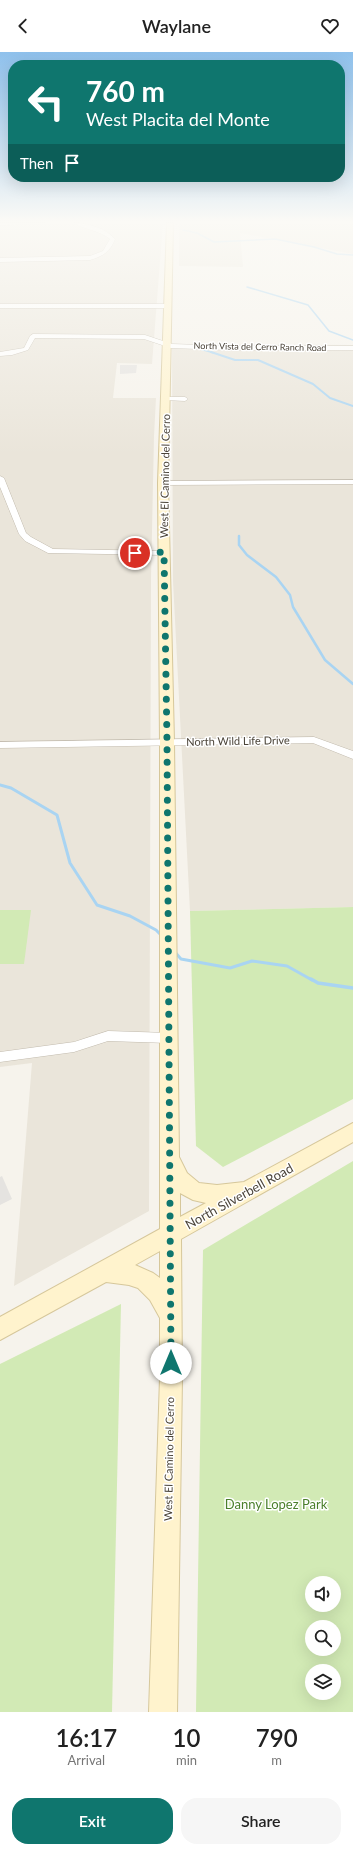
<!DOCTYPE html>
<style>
:root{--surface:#fff;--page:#f6f6f6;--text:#222;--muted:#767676;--accent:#0f766e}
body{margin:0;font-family:Lato,sans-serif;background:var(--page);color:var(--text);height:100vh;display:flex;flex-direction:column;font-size:15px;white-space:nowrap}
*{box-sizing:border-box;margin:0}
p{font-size:13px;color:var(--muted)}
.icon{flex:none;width:22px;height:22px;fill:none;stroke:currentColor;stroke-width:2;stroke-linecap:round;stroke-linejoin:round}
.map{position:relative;height:1660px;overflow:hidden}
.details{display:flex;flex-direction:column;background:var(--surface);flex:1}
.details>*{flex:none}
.banner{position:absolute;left:8px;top:8px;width:337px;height:122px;border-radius:16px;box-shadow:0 4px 16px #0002;background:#0f766e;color:#fff;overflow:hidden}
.tools{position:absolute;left:305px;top:1524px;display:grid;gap:8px}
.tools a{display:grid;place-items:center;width:36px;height:36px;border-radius:50%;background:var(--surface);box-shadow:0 4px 16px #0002;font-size:20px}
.pin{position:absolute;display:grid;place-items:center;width:34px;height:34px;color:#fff;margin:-17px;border:2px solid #fff;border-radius:50%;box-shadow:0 1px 4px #0007}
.me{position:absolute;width:44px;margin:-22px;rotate:0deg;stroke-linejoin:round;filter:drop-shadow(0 0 3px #0008)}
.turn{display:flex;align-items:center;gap:14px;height:84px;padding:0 12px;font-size:18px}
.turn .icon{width:52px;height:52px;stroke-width:2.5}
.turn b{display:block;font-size:28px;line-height:34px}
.then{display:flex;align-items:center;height:38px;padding:0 12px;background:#0003;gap:8px;font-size:15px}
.eta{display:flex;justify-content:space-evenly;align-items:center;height:68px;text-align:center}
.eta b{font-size:24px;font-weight:600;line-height:28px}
.action{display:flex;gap:8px;margin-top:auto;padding:8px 12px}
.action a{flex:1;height:46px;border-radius:16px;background:var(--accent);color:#fff;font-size:16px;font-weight:600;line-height:46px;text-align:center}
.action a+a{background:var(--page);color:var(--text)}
header{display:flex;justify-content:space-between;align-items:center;height:52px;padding:0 12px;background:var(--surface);font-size:18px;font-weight:600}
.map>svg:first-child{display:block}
</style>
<header><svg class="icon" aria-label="back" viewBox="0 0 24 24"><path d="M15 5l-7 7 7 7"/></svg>Waylane<svg class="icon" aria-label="heart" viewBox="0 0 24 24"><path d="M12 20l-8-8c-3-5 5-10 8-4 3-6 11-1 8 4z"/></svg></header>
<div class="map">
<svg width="353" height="1660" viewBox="0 0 353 1660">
<rect width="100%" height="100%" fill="#f6f3ec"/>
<!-- residential -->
<g fill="#eae5da">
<polygon points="0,171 163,171 152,312 117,311 113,346 156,346 154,384 151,527 149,1159 14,1234 32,1011 0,1015"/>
<polygon points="179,171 353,171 353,202 240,181 243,215 179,214"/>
<polygon points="172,292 353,293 353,855 190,859 173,529"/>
</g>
<!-- green -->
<g fill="#d2eab5" fill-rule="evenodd">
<polygon points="353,855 353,1047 223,1115 196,1094 190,859"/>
<polygon points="0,858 31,858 24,912 0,912"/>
<path d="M353,1109V1660H196L203,1198ZM312,1531H334V1553H312ZM312,1575H334V1597H312ZM312,1619H334V1641H312Z"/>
<polygon points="121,1252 112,1660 0,1660 0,1312"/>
</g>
<!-- parking -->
<g fill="#e5e3e0">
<polygon points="120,313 137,313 136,321 120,322"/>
<polygon points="2,1124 12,1147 0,1153 0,1125"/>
</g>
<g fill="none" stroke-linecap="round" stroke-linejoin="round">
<!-- stream-far4 -->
<g stroke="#a9d4f2" stroke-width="1.5">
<polyline points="183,178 197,181 214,190 275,187 314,195 337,202 353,203"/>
<polyline points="247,235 308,253 329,279 353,288"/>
<polyline points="200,297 214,301"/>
</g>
<!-- stream-far3 -->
<polyline stroke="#a9d4f2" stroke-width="2" points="211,300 235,308 258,308 313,332 330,346 353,354"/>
<!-- stream-far2 -->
<polyline stroke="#a9d4f2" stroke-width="2.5" points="239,484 239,493 247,503 276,525 290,543 293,555 325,608 353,632"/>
<!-- stream-far1 -->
<g stroke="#a9d4f2" stroke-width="3">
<polyline points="0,733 11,736 57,763 70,811 97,853 130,864 156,878 163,885"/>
<polyline points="174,899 181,907 230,916 252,909 287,914 312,928"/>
</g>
<!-- stream -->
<polyline stroke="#a9d4f2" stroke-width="3.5" points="311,927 318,931 353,936"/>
<defs>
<g id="street">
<polygon points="0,171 45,171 43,172 0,173"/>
<path d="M74,171C88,171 105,176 115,187C110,200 103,204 90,208L0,210V206L90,204L103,199L110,187C99,178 85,178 74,171Z"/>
<polygon points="0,252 168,252 171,254 168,256 0,256"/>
<polygon points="33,282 145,283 172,292 229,294 353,294 353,298 229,298 171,296 144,287 35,286 28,298 12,303 0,304 0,300 24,296 30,284"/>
<polygon points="164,345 185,345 188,347 185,349 166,348 164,347"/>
<polygon points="0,424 4,426 26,481 31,485 53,497 164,499 168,501 164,503 48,501 25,489 19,482 0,435"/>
<polygon points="353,428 353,432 163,433 159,431 163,429"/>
<polygon points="314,685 350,698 353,699 353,707 313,691 0,696 0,690"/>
<polygon points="108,979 169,981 173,982 175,986 173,990 169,991 108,989 74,1000 0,1010 0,1000 74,990"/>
</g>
<path id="secondary" d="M167,171H173L168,431L174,690L179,1105L187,1121L199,1131L217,1133L244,1130L353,1071V1090L181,1187L182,1326L177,1660H149L160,1326V1266L150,1248L138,1236L129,1233L106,1230L0,1288V1265L160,1177V690L158,431ZM180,1141L193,1148L206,1151L180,1165ZM160,1199V1226L153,1221L135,1213Z"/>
</defs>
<!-- street casing -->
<use href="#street" stroke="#c2bbae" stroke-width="1"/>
<!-- secondary casing -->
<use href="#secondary" stroke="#d6c79b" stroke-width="2"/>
<!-- street -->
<use href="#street" fill="#fff" fill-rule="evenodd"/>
<!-- secondary -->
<use href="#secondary" fill="#fff3cd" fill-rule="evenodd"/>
</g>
<!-- sky -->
<linearGradient id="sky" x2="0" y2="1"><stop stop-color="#8fc1ec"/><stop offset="0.42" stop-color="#fbfaf6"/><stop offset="1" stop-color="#fbfaf6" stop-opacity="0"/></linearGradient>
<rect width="353" height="403" fill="url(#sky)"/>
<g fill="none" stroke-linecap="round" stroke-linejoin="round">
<!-- route -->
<polyline stroke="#0f766e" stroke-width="7" stroke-dasharray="0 12.6" points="135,501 164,500 167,690 171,1311"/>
</g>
<g text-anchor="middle" stroke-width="3" stroke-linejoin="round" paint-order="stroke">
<!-- far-street labels -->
<g font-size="9" fill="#4b4439" stroke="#fff">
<text transform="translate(260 295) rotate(1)" y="3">North Vista del Cerro Ranch Road</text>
</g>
<!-- street labels -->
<g font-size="11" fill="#4b4439" stroke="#fff">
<text transform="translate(165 424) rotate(-89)" y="4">West El Camino del Cerro</text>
<text transform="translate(238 689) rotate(-1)" y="4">North Wild Life Drive</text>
<text transform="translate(169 1407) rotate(-89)" y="4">West El Camino del Cerro</text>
</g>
<!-- near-street labels -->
<g font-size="13" fill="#4b4439" stroke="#fff">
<text transform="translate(239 1144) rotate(-29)" y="5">North Silverbell Road</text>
</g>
<!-- near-park labels -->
<g font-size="13" fill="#4a7f2a" stroke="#fff">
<text x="276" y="1457">Danny Lopez Park</text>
</g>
</g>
</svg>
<div class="tools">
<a><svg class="icon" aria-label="sound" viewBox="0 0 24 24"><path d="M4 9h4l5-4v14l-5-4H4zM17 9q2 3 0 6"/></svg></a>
<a><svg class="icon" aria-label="search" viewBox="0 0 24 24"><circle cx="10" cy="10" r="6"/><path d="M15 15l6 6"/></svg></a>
<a><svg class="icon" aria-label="layers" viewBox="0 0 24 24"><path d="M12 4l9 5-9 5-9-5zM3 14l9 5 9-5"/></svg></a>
</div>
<div class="pin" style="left:135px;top:501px;background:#d93025"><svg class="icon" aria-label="arrive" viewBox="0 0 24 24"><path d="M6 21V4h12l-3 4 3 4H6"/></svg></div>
<svg class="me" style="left:171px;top:1311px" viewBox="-20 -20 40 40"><circle r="19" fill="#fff"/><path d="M0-13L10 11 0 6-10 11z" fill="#0f766e"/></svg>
<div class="banner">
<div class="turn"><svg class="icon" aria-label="left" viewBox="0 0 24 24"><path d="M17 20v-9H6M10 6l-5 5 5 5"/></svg><div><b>760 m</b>West Placita del Monte</div></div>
<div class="then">Then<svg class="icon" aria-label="arrive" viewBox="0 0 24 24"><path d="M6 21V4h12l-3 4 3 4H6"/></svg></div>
</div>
</div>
<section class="details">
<div class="eta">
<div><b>16:17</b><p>Arrival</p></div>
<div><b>10</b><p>min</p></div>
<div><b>790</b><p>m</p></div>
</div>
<div class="action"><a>Exit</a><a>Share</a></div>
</section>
